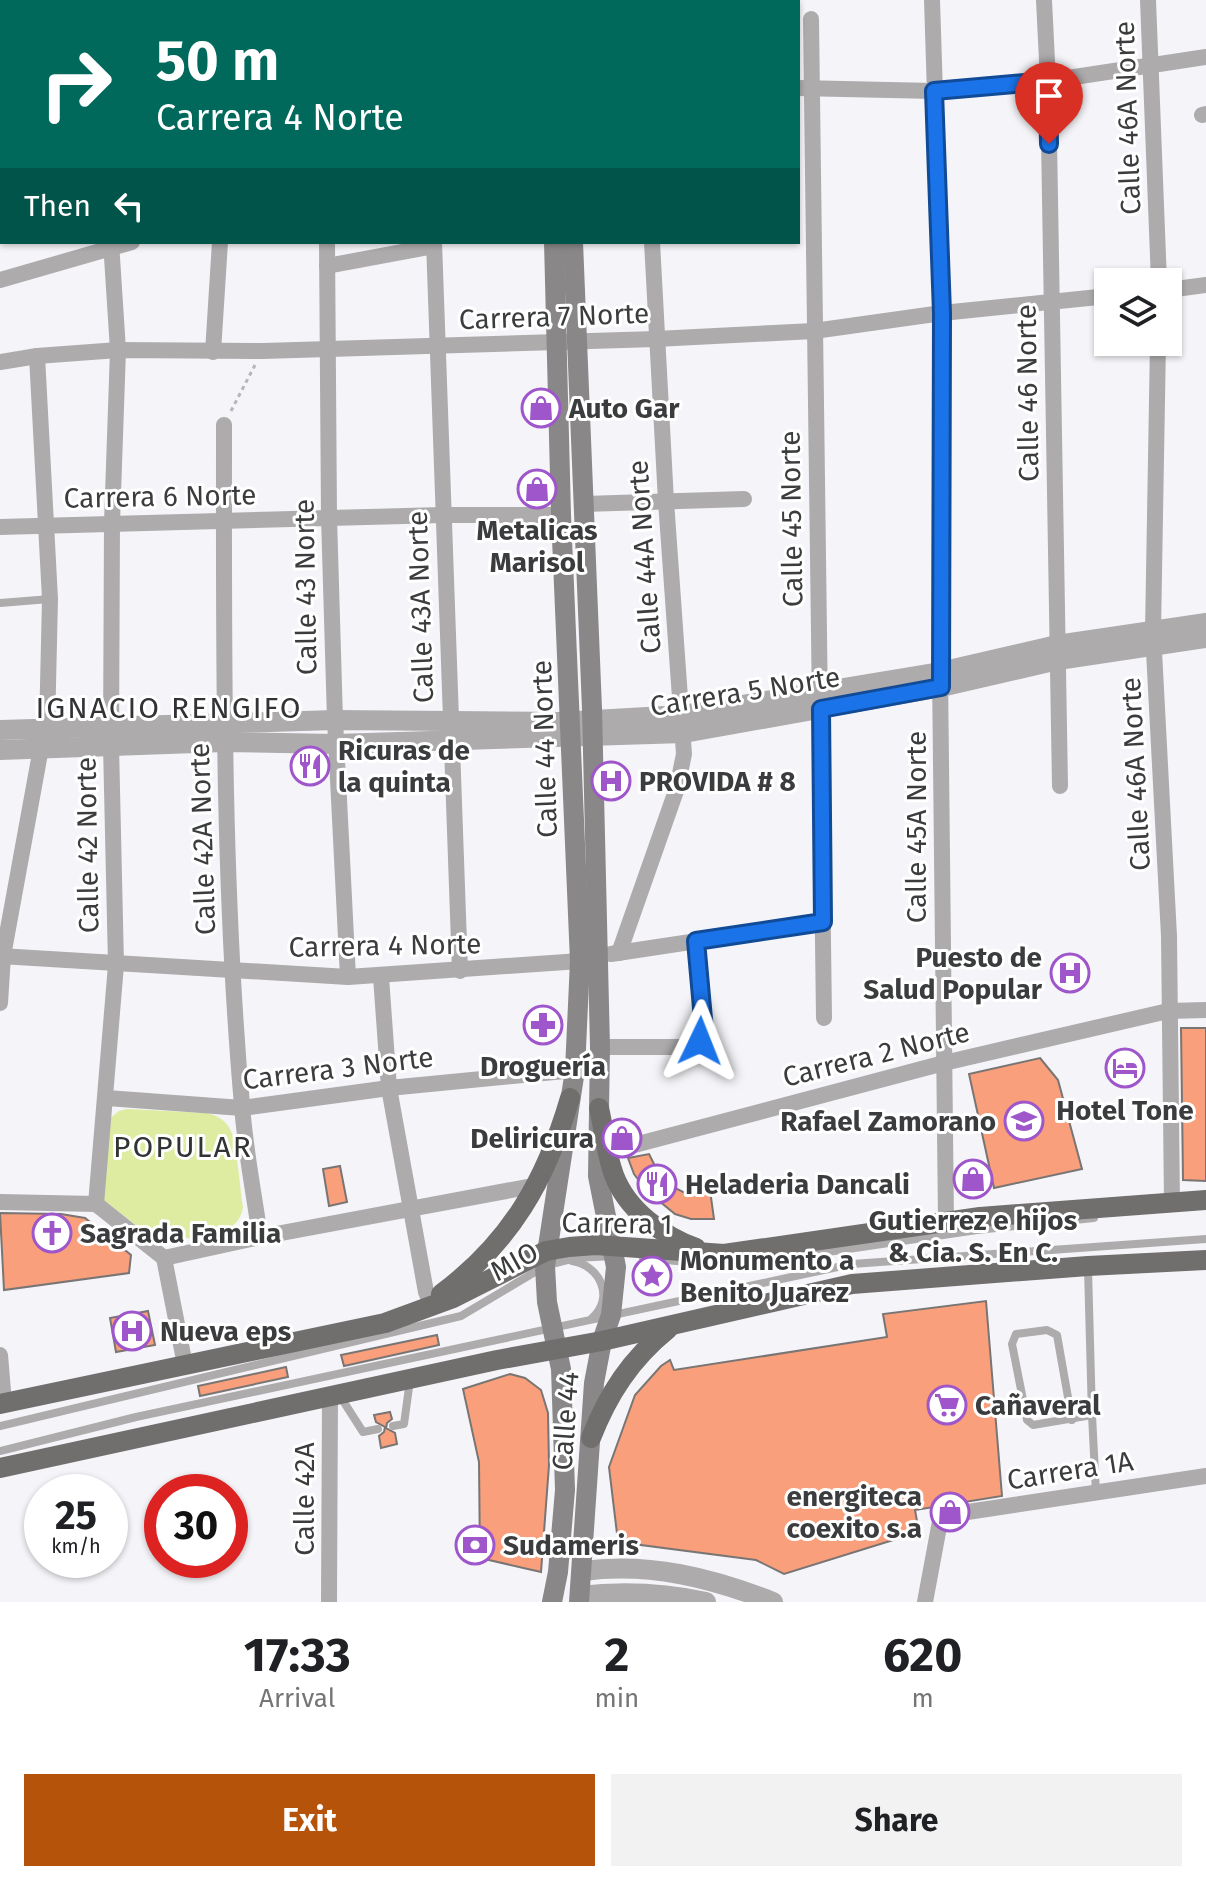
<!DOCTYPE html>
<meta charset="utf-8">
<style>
:root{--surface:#fff;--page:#f2f2f2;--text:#202124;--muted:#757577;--accent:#b45309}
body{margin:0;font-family:"Fira Sans",sans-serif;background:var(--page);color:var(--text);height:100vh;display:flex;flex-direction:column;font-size:30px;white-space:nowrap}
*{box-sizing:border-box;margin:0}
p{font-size:26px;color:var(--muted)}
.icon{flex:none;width:44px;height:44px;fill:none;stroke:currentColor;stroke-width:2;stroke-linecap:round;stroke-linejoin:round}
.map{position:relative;height:1602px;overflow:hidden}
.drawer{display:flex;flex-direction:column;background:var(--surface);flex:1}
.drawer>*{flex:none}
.banner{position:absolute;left:0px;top:0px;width:800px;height:244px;box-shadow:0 2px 6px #0004;background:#00695c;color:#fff;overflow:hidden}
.fabs{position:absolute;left:1094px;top:268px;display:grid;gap:16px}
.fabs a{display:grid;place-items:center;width:88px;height:88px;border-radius:0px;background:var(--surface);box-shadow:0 2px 6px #0004;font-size:40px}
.speed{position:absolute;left:24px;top:1474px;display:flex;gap:16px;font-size:40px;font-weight:700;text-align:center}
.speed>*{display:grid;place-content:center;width:104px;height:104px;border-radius:50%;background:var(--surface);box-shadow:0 2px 6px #0004;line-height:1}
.speed small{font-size:20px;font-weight:400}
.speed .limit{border:12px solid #d22;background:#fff;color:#111}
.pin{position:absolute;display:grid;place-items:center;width:68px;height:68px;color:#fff;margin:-82px -34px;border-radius:50% 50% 50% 0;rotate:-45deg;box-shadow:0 0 8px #0007}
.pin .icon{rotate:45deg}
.me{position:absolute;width:88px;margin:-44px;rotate:2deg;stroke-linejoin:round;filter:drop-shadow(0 0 6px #0008)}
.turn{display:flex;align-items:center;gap:28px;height:168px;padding:0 24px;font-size:36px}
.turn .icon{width:104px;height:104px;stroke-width:2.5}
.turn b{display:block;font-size:56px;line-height:68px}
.then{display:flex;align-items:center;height:76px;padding:0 24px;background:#0003;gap:16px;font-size:30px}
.eta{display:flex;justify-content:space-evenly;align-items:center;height:136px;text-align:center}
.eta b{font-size:48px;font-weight:700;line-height:56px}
.button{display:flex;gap:16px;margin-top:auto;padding:16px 24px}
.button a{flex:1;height:92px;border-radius:0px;background:var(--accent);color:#fff;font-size:32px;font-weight:700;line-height:92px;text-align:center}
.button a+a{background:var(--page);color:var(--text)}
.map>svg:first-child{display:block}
</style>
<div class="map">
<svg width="1206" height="1602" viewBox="0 0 1206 1602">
<rect width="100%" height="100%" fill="#f5f5f9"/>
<!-- green -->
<g fill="#ddeca0">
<polygon points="79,0 331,0 332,2 80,2"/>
<path d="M127,1109L206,1113C217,1115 226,1120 231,1131C237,1146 240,1188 243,1207C238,1241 191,1237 164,1240L154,1239L101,1198L109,1119L119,1111Z"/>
</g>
<!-- water -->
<polygon fill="#c3d9f7" points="601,0 805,0 595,2"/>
<!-- building -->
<g fill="#f99f7b" stroke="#797574" stroke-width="2">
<polygon points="554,1016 555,1033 532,1034 531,1018"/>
<polygon points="1181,1028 1206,1028 1206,1181 1183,1180"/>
<polygon points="1040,1058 1058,1080 1082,1169 994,1188 969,1074"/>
<polygon points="649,1154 655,1166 677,1189 687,1194 710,1190 714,1219 691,1219 675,1214 647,1191 634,1174 628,1158"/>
<polygon points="340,1166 347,1202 329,1206 323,1169"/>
<polygon points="0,1213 61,1214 85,1218 131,1255 129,1273 4,1290"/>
<polygon points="986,1301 1002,1496 915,1510 919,1532 784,1574 756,1560 618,1542 609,1467 635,1395 661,1366 670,1360 674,1370 887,1337 883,1314"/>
<polygon points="148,1311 155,1345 116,1352 110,1318"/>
<polygon points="437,1335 439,1345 344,1366 341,1355"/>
<polygon points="286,1367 288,1377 200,1396 198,1386"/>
<polygon points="510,1374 525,1378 541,1390 548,1413 549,1465 541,1572 480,1558 479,1462 463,1389"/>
<polygon points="390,1412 392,1419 387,1423 386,1428 395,1433 397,1444 381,1448 379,1436 384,1432 385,1427 376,1422 374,1415"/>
</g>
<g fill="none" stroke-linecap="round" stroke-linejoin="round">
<!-- path -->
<polyline stroke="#b6b6b9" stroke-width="3" stroke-dasharray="4 4" stroke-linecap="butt" points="231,411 255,365"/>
<!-- service -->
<g stroke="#adabac" stroke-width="8">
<polyline points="0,121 2,120"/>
<polyline points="0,603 50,599"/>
<polyline points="643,1258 732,1266 977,1230 1094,1218"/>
<path d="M572,1261C600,1265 615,1298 592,1318"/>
<polyline points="340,1396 363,1432 378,1429"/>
<polyline points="1092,1415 1096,1493"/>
<polyline points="1072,1420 1057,1335 1047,1330 1016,1334 1012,1344 1027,1420 1033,1425 1092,1415 1088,1269"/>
<polyline points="0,1426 461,1316 545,1266 576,1258 613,1256"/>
<polyline points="393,1426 404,1424 410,1380"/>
<polyline points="0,1451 136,1417 852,1264 1206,1239"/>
</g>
<!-- minor -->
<g stroke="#adabac" stroke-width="16">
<polyline points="47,0 48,2"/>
<polyline points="932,0 942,313 940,672 946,1222"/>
<polyline points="1044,0 1048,81 1060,786"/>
<polyline points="1148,0 1159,282"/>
<polyline points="811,19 824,1018"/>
<polyline points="798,88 934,91 1048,81 1206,57"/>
<polyline points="1202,115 1206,114"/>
<polyline points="327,242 329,517 335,720 348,977"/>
<polyline points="434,242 460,971"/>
<polyline points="327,266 434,246"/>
<polyline points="0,280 132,242"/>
<polyline points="1168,290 1206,285"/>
<polyline points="1158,342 1153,632 1169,936 1172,1203"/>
<polyline points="213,352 220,242"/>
<polyline points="0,362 37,356 118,350 263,351 656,339 814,331 942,313 1108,296"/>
<path d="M224,425C224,652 222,879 242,1105C245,1149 254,1193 260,1237"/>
<polyline points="584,504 744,499"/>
<polyline points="0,527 442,515 561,515"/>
<polyline points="619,953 677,788 684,754 666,501 652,242"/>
<polyline points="611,954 823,922"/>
<polyline points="0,956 348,977 580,961"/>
<polyline points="381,977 389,1088 426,1292 430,1301"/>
<polyline points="0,1003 3,956 41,748 47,728 50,599 37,356"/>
<polyline points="600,1047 690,1047 700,1041 704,1030 696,941"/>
<polyline points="107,1098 242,1108 389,1088 575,1070"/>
<polyline points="608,1152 944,1063 1168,1011 1206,1010"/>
<polyline points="0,1202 96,1204"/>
<polyline points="96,1204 116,965 111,745 112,523 118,350 111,242"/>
<polyline points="96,1204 164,1258 185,1365"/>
<polyline points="164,1258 260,1237 538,1185"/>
<polyline points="0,1355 4,1403"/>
<polyline points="329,1602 330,1397"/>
<polyline points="925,1602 941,1516 1206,1476"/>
</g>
<!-- tertiary -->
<g stroke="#adabac" stroke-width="20">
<polyline points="0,730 335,720 559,722 682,715 940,672 1057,645 1206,623"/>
<polyline points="0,750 224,742 336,744 684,733 941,687 1058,660 1206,638"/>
<path d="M583,1571C649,1562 712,1578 773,1602"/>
<path d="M580,1596C622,1591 664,1593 706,1602"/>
</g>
<!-- secondary -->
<g stroke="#8a8788" stroke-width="20">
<polyline points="544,0 544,2"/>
<polyline points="567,0 567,2"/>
<polyline points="573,242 592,709 600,1047 598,1176 616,1267 611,1315 602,1341 594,1383 579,1602"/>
<polyline points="552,1602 558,1572 565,1490 561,1369 547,1302 545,1266 575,1070 580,961 561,515 554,242"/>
</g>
<!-- primary -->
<g stroke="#716e6e" stroke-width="20">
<path d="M599,1108C604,1129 606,1154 614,1175C627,1210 663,1236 696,1248"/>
<path d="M441,1294C511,1242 546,1180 570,1098"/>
<polyline points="0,1404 385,1323 453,1298 546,1251 569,1247 596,1245 724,1254 980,1217 1206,1200"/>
<path d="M591,1438C608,1394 631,1359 668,1329"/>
<polyline points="0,1468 497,1360 602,1341 852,1284 1088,1266 1206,1260"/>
</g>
</g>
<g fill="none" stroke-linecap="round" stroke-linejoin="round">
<defs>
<polyline id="route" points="700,1041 704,1030 696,941 823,922 821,709 941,687 942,313 934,91 1048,81 1049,144"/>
</defs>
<!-- route casing -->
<use href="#route" stroke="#114b97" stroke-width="20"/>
<!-- route -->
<use href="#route" stroke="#1a73e8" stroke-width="14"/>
</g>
<!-- icons -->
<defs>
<symbol id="shop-ring" viewBox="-11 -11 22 22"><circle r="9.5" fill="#fff" stroke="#9e56ca" stroke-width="1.5"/><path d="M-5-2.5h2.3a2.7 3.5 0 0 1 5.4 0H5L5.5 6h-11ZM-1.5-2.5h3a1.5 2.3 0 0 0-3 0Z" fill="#9e56ca"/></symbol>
<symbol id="restaurant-ring" viewBox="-11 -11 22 22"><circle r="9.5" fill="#fff" stroke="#9e56ca" stroke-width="1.5"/><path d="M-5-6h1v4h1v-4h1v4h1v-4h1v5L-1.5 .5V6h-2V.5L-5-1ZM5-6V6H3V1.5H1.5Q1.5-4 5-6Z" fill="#9e56ca"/></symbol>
<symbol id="hospital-ring" viewBox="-11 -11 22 22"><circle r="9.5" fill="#fff" stroke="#9e56ca" stroke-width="1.5"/><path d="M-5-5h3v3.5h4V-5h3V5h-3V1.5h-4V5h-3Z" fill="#9e56ca"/></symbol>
<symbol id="pharmacy-ring" viewBox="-11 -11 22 22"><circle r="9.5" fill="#fff" stroke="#9e56ca" stroke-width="1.5"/><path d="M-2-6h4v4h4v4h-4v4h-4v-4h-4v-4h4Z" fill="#9e56ca"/></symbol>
<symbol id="hotel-ring" viewBox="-11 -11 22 22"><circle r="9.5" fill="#fff" stroke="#9e56ca" stroke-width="1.5"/><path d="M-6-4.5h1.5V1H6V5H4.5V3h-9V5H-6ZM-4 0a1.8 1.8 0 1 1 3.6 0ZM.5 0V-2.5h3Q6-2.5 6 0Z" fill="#9e56ca"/></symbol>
<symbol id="school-ring" viewBox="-11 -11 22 22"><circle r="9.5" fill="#fff" stroke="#9e56ca" stroke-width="1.5"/><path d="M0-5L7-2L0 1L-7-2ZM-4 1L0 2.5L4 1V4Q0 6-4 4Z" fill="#9e56ca"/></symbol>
<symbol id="church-ring" viewBox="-11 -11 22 22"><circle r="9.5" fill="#fff" stroke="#9e56ca" stroke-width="1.5"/><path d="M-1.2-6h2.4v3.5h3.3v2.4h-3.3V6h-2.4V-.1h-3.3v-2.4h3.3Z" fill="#9e56ca"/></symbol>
<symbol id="sight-ring" viewBox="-11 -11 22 22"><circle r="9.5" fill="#fff" stroke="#9e56ca" stroke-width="1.5"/><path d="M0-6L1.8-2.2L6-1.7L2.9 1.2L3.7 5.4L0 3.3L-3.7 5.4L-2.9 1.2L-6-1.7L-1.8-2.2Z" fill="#9e56ca"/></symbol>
<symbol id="supermarket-ring" viewBox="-11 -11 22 22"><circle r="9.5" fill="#fff" stroke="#9e56ca" stroke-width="1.5"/><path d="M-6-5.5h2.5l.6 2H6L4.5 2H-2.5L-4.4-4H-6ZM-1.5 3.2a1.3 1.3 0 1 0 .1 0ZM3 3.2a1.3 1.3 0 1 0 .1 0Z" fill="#9e56ca"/></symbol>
<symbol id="bank-ring" viewBox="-11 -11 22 22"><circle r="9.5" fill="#fff" stroke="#9e56ca" stroke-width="1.5"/><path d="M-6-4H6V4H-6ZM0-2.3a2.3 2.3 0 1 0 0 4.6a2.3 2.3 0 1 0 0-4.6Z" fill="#9e56ca"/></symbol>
</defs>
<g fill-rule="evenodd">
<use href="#shop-ring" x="519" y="386" width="44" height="44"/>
<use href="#shop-ring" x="515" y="467" width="44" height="44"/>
<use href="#restaurant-ring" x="288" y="744" width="44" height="44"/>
<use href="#hospital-ring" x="589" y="759" width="44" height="44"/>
<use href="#hospital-ring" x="1048" y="951" width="44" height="44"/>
<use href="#pharmacy-ring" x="521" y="1003" width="44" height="44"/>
<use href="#hotel-ring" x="1103" y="1046" width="44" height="44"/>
<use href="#school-ring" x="1002" y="1099" width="44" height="44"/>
<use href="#shop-ring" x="600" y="1116" width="44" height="44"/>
<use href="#shop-ring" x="951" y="1157" width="44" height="44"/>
<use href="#restaurant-ring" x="635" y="1162" width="44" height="44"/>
<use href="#church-ring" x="30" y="1211" width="44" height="44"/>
<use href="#sight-ring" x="630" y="1254" width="44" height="44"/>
<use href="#hospital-ring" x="110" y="1309" width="44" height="44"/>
<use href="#supermarket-ring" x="925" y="1383" width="44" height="44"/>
<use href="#shop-ring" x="928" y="1490" width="44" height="44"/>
<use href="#bank-ring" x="453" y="1523" width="44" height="44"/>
</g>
<g text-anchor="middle" stroke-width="6" stroke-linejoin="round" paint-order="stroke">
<!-- street labels -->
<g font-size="28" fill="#3b3c3d" stroke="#fff">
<text transform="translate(1127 118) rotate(-92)" y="10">Calle 46A Norte</text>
<text transform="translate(554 316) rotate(-2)" y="10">Carrera 7 Norte</text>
<text transform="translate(1027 393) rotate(-91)" y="10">Calle 46 Norte</text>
<text transform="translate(160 496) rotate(-1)" y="10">Carrera 6 Norte</text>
<text transform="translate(791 519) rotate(-91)" y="10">Calle 45 Norte</text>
<text transform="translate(644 557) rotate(-94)" y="10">Calle 44A Norte</text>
<text transform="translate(305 587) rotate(-91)" y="10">Calle 43 Norte</text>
<text transform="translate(420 607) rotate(-92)" y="10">Calle 43A Norte</text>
<text transform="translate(745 691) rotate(-9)" y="10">Carrera 5 Norte</text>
<text transform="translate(544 749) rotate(-92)" y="10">Calle 44 Norte</text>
<text transform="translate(1135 774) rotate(-93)" y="10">Calle 46A Norte</text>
<text transform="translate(916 827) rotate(-90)" y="10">Calle 45A Norte</text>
<text transform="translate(202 839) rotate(-92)" y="10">Calle 42A Norte</text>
<text transform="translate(87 845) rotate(-91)" y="10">Calle 42 Norte</text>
<text transform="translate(385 945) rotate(-1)" y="10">Carrera 4 Norte</text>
<text transform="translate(876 1054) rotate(-14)" y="10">Carrera 2 Norte</text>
<text transform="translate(338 1068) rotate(-7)" y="10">Carrera 3 Norte</text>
<text transform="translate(617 1223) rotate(1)" y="10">Carrera 1</text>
<text transform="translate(514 1261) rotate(-29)" y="10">MIO</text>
<text transform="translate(565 1421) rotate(-86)" y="10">Calle 44</text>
<text transform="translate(1070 1470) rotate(-9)" y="10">Carrera 1A</text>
<text transform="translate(304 1499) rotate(-90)" y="10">Calle 42A</text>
</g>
<!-- poi labels -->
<g font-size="28" font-weight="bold" fill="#3b3c3d" stroke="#fff" text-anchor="start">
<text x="569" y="418">Auto Gar</text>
<text x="537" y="540" text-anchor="middle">Metalicas<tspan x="537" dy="32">Marisol</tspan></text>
<text x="338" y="760">Ricuras de<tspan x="338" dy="32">la quinta</tspan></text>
<text x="639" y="791">PROVIDA # 8</text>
<text x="1042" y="967" text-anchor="end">Puesto de<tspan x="1042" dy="32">Salud Popular</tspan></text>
<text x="543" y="1076" text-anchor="middle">Droguería</text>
<text x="1125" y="1120" text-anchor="middle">Hotel Tone</text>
<text x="996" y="1131" text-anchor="end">Rafael Zamorano</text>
<text x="594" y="1148" text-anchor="end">Deliricura</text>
<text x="685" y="1194">Heladeria Dancali</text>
<text x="973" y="1230" text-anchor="middle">Gutierrez e hijos<tspan x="973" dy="32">&amp; Cia. S. En C.</tspan></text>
<text x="80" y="1243">Sagrada Familia</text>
<text x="680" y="1270">Monumento a<tspan x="680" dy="32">Benito Juarez</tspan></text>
<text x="160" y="1341">Nueva eps</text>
<text x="975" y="1415">Cañaveral</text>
<text x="922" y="1506" text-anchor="end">energiteca<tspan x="922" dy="32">coexito s.a</tspan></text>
<text x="503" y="1555">Sudameris</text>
</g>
<!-- neighbourhood labels -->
<g font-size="30" letter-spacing="2" fill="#323335" stroke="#fff">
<text x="169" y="718">IGNACIO RENGIFO</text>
<text x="183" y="1157">POPULAR</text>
</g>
</g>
</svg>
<div class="fabs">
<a><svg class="icon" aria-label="layers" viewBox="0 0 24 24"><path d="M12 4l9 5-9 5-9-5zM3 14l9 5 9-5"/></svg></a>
</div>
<div class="speed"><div>25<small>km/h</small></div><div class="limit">30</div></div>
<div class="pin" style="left:1049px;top:144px;background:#d93025"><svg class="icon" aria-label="arrive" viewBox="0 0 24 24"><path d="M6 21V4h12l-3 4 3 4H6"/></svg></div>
<svg class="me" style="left:700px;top:1041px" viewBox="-20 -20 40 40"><path d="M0-17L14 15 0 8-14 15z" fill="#1a73e8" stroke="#fff" stroke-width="4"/></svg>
<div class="banner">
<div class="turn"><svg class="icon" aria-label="right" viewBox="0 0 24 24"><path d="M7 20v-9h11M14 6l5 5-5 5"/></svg><div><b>50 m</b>Carrera 4 Norte</div></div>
<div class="then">Then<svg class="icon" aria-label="left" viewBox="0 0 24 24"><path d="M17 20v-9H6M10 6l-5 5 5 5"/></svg></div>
</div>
</div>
<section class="drawer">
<div class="eta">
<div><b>17:33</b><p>Arrival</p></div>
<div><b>2</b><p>min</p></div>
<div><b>620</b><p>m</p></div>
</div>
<div class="button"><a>Exit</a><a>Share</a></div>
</section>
